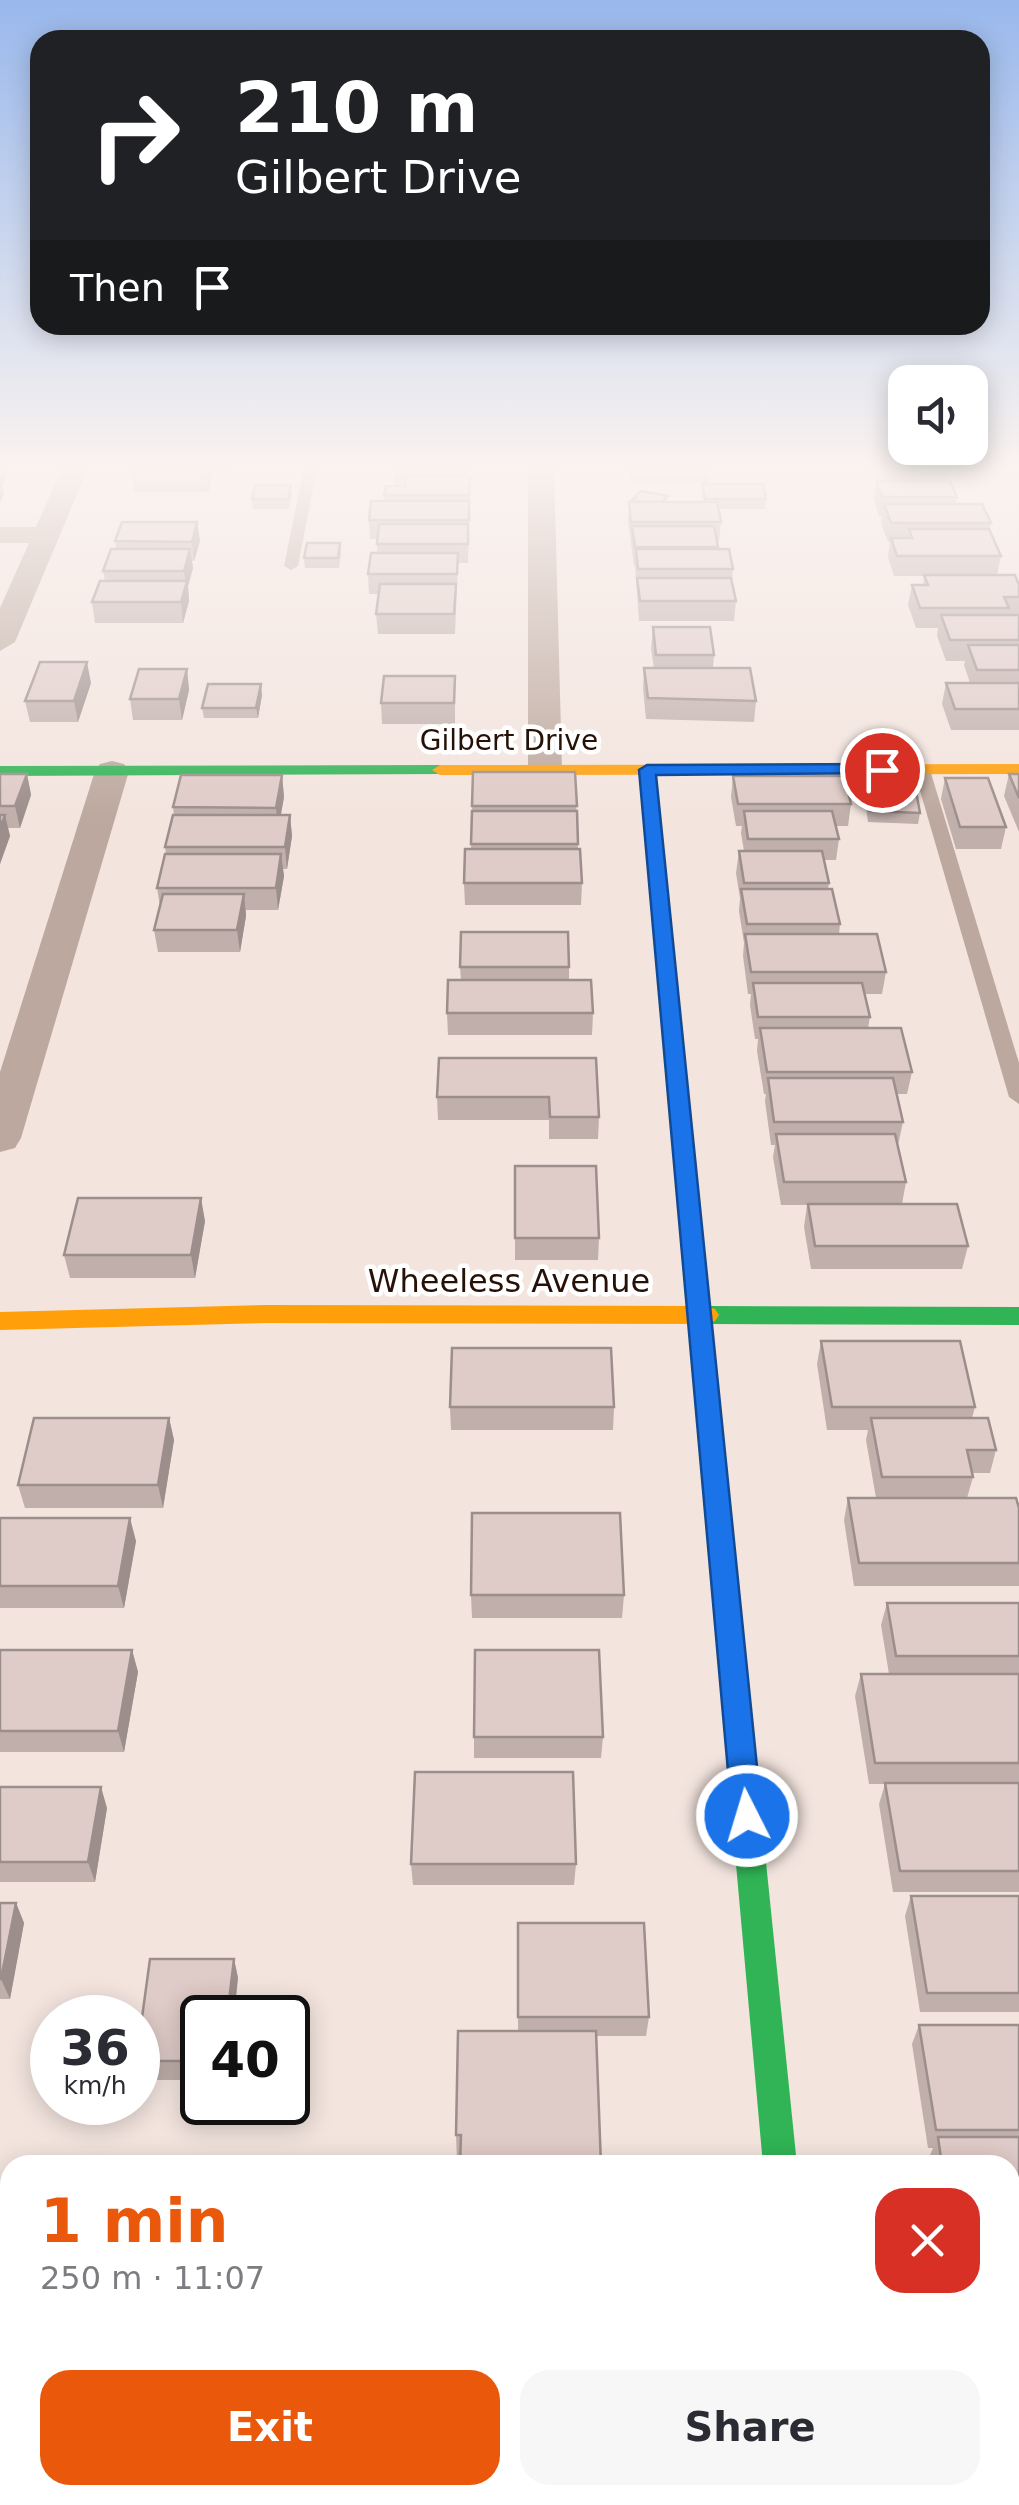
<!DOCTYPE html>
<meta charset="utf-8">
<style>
:root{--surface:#fff;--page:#f7f7f7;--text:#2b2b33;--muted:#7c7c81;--accent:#ea580c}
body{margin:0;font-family:"DejaVu Sans",sans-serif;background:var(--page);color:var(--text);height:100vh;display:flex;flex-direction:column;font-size:38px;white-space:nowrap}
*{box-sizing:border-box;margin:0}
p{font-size:32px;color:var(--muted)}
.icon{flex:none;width:55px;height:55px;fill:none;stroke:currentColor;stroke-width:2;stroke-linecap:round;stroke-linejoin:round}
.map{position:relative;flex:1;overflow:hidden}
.details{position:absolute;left:0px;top:2155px;width:1020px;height:350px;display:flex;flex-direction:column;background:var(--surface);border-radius:30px 30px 0 0;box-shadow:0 5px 25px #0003}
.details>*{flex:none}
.hud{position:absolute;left:30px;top:30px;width:960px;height:305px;border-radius:30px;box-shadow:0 5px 25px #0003;background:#202124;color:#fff;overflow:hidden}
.buttons{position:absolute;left:888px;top:365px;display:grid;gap:20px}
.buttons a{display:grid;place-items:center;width:100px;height:100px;border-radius:20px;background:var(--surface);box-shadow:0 5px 25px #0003;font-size:50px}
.speed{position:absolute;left:30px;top:1995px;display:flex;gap:20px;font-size:50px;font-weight:700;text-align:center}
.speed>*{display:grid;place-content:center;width:130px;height:130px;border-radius:50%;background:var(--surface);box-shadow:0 5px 25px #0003;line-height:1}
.speed small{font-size:25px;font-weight:400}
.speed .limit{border:5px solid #111;border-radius:15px;background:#fff;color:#111}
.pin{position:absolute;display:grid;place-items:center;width:85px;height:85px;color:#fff;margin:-42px;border:5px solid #fff;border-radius:50%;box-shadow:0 2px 10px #0007}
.me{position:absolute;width:110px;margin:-55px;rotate:355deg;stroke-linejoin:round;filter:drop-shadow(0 0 8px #0008)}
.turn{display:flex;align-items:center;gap:35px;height:210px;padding:0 40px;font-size:45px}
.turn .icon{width:130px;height:130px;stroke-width:2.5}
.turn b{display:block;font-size:70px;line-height:85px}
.then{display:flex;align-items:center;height:95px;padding:0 40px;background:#0003;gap:20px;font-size:38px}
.round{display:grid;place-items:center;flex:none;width:105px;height:105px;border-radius:30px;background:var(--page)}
.head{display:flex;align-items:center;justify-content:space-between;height:170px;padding:0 40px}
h1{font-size:60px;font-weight:600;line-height:75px;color:var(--accent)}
.action{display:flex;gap:20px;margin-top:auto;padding:20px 40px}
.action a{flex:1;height:115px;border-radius:30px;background:var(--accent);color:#fff;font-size:40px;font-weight:600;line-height:115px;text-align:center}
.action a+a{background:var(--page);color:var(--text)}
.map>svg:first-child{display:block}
</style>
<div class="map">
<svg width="1019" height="2505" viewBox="0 0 1019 2505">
<rect width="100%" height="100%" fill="#f3e4de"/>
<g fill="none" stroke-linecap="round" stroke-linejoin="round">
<!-- lane -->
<g fill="#bca89e" fill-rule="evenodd">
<polygon points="304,468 317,468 298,566 291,570 284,566"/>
<polygon points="922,765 930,770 1019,1063 1019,1104 1009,1097 914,770"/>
</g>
<!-- street -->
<g fill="#bca89e" fill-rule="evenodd">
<polygon points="62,468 88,468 15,642 0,651 0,608 29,543 0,543 0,527 36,527"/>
<polygon points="528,468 554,468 562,770 557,777 533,777 528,770"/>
<polygon points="112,761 124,764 129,771 21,1138 15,1148 0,1152 0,1072 95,771 100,764"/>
<polygon points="773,2495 849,2495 850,2505 774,2505"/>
</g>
<!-- fast -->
<g fill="#30b455" fill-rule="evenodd">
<polygon points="440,765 448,770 446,774 0,776 0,766"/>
<polygon points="707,1306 1019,1307 1019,1325 707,1324 699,1321 695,1315 699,1309"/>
<polygon points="719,1519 728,1523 732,1530 797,2165 763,2165 706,1530 710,1523"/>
</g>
<!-- slow -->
<g fill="#ff9f0a" fill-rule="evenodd">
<polygon points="1019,764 1019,774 440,775 432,770 440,765"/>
<polygon points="266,1305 707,1306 715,1309 719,1315 715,1321 707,1324 266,1323 0,1330 0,1312"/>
</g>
<!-- jam -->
<polygon fill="#e5322d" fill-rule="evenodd" points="647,765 655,770 732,1530 728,1537 719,1541 710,1537 706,1530 639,770"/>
</g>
<!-- wall -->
<g fill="#c0afab">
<polygon points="133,468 234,468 233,470 213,470 208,492 134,492 131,473"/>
<polygon points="393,468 469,468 470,496 468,563 458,563 455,634 378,634 376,614 379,594 369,594 368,574 377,553 377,539 370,539 369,520 385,501 384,495 394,486"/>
<polygon points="630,468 709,468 708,483 631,483"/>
<polygon points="880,468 950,468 948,481 957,497 956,504 991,523 989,530 1001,556 997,575 1019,585 1019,730 951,730 942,704 946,683 970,683 964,665 965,661 946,661 937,636 938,628 916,628 908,605 912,585 923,585 924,576 894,576 888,557 890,542 888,542 881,523 882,516 879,516 874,499 876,481 884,481"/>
<polygon points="702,484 766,499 765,509 718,509 721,522 719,541 717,541 718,549 733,569 732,580 736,601 734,621 639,621 635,566 634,566 628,521 629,502 632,502 632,500 703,502"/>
<polygon points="291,485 292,495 289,509 253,509 252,499"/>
<polygon points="197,522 200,541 194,561 192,561 193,568 188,586 189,601 183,623 95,623 92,602 105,581 103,571 116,549 115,541"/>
<polygon points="340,543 341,554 339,568 305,568 304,558"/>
<polygon points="653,627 714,655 713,668 756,701 754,722 646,719 643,688 644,668 654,668 651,648"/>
<polygon points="187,669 189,690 182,720 133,720 130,699"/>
<polygon points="455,676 455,724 382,724 381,703"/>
<polygon points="91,683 78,722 30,722 25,701"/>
<polygon points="262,695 258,718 204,718 202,708"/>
<polygon points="473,772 575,772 578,849 582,883 581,905 465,905 464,883 471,849"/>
<polygon points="0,774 27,774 31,795 20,828 8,828 10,836 0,864"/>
<polygon points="1009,774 1019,774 1019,832 1004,796"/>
<polygon points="282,775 284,797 281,815 290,815 292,836 287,869 283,869 284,876 278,910 246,910 246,916 240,952 158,952 154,930 160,906 157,888 166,854 165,847 174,815 173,807"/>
<polygon points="733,776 851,804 848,826 836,826 839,839 836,860 824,860 829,883 828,889 840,924 839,934 886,972 882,994 865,994 870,1017 868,1028 912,1072 907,1094 897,1094 903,1122 898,1145 906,1182 902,1204 968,1246 962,1269 811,1269 804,1227 807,1205 781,1205 773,1157 775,1145 771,1145 765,1101 766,1094 764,1094 757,1051 758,1039 755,1039 750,1005 751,994 748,994 743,956 744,943 739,911 740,898 736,873 739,851 744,851 741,833 742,826 736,826 731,797"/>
<polygon points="945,778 1006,827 1001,849 956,849 941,799"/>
<polygon points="867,790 920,813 918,824 868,822 865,801"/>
<polygon points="460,967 569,967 569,980 593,1013 592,1035 448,1035 447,1013 461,980"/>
<polygon points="596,1058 599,1117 598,1139 549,1139 549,1120 438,1120 437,1097"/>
<polygon points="515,1166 599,1238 598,1260 515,1260"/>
<polygon points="205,1221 195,1278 70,1278 64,1255"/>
<polygon points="821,1341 975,1407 972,1418 996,1450 990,1473 972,1473 973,1477 967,1498 1019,1508 1019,1586 854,1586 844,1520 848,1498 876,1498 866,1440 868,1430 827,1430 817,1364"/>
<polygon points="450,1407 614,1407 613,1430 451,1430"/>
<polygon points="169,1418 174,1440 163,1508 25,1508 18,1485"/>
<polygon points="0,1518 136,1541 124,1608 0,1608"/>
<polygon points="471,1595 624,1595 622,1618 472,1618"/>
<polygon points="887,1603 1019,1603 1019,1892 893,1892 879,1804 885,1784 869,1784 855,1696 861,1674 889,1674 881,1625"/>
<polygon points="0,1650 132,1650 138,1672 124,1752 0,1752"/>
<polygon points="474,1737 603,1737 601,1758 474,1758"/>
<polygon points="0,1787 107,1808 95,1882 0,1882"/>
<polygon points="411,1864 576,1864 574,1885 413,1885"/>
<polygon points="911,1896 1019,1896 1019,2012 920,2012 905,1916"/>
<polygon points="0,1903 16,1903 24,1923 10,1999 0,1999"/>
<polygon points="518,1923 649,2017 646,2036 597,2036 460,2160 457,2160 456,2135 518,2031"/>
<polygon points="234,1959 238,1978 202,2018 202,2080 142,2080 138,2067 138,2047"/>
<polygon points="919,2025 1019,2025 1019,2286 1010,2286 1010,2165 927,2165 927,2162 933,2148 928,2148 912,2044"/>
<polygon points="0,2193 10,2193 10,2357 0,2358"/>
<polygon points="1010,2340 1019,2340 1019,2505 1008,2505 1006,2495 1010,2495"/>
</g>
<!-- shaded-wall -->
<g fill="#9c8e8b">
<polygon points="5,468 7,477 2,486 4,494 0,503 0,477"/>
<polygon points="207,468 213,468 213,474 208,492 206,473"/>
<polygon points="197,522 200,541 194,561 192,542"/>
<polygon points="190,549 193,568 188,586 189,601 183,623 181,602 186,585 184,571"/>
<polygon points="87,662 91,683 78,722 74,701"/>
<polygon points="187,669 189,690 182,720 179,699"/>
<polygon points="261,684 262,695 258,718 256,708"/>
<polygon points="27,774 31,795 20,828 15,806"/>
<polygon points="282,775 284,797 278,829 276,808"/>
<polygon points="5,815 10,836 0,864 0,828"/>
<polygon points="290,815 292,836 287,869 285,847"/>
<polygon points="281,854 284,876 278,910 276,888"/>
<polygon points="244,894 246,916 240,952 237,930"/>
<polygon points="201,1198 205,1221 195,1278 191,1255"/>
<polygon points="169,1418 174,1440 163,1508 158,1485"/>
<polygon points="130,1518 136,1541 124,1608 118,1586"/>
<polygon points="132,1650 138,1672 124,1752 118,1731"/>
<polygon points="101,1787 107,1808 95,1882 88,1862"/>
<polygon points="16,1903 24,1923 10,1999 1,1979"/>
<polygon points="234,1959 238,1978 234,2018 227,2018"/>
<polygon points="10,2459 10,2495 22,2495 20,2505 2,2505"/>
<rect x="338" y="2495" width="4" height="10"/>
</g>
<!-- building -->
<g fill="#dfcbc7" stroke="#9c8e8b" stroke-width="2.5">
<polygon points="133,468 207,468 206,473 131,473"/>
<polygon points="406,477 470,477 469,495 384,495 386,486 405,486"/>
<polygon points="876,481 950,481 957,497 882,497"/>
<polygon points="702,484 763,484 766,499 705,499"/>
<polygon points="255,485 291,485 288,499 252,499"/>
<polygon points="641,491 668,496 662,502 643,502 632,500"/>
<polygon points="371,501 469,501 469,520 369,520"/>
<polygon points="629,502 717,502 721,522 631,522"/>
<polygon points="884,504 982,504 991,523 891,523"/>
<polygon points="122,522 197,522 192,542 115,541"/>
<polygon points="379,524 468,524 468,544 377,544"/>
<polygon points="632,526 714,526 718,547 635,547"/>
<polygon points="909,529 989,529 1001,556 897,556 891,538 912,538"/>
<polygon points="307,543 340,543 338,558 304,558"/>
<polygon points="111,549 190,549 184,571 103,571"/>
<polygon points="636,549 729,549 733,569 638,569"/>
<polygon points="371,553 458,553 457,574 368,574"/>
<polygon points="924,575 1015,575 1019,585 1019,597 1004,597 1009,608 920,608 912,585 928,585"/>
<polygon points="637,578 731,578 736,601 640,601"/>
<polygon points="100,581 187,581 181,602 92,602"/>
<polygon points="380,584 456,584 454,614 376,614"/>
<polygon points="941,615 1019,615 1019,640 950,640"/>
<polygon points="653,627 710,627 714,655 656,655"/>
<polygon points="968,645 1019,645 1019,670 977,670"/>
<polygon points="40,662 87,662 74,701 25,701"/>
<polygon points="644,668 750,668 756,701 648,698"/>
<polygon points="139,669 187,669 179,699 130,699"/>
<polygon points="384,676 455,676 454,703 381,703"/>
<polygon points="946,683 1019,683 1019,709 955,709"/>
<polygon points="208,684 261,684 256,708 202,708"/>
<polygon points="473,772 575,772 577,806 472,806"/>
<polygon points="0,774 27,774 15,806 0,806"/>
<polygon points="1009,774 1019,774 1019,798"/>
<polygon points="181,775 282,775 276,808 173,807"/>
<polygon points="733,776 844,776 851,804 738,804"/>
<polygon points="945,778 988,778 1006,827 960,827"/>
<polygon points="867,790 916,791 920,813 870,811"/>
<polygon points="472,811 577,811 578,844 471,844"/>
<polygon points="744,811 832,811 839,839 748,839"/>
<polygon points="0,815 5,815 0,828"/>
<polygon points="173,815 290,815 285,847 165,847"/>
<polygon points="465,849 580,849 582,883 464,883"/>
<polygon points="739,851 822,851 829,883 744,883"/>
<polygon points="165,854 281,854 276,888 157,888"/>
<polygon points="741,889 832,889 840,924 747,924"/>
<polygon points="163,894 244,894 237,930 154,930"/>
<polygon points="461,932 568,932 569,967 460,967"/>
<polygon points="745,934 877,934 886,972 751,972"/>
<polygon points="448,980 591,980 593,1013 447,1013"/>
<polygon points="753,983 862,983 870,1017 758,1017"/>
<polygon points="760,1028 901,1028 912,1072 767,1072"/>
<polygon points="439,1058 596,1058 599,1117 550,1117 549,1097 437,1097"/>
<polygon points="768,1078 893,1078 903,1122 774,1122"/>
<polygon points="776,1134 895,1134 906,1182 784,1182"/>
<polygon points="515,1166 596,1166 599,1238 515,1238"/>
<polygon points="78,1198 201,1198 191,1255 64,1255"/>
<polygon points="808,1204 957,1204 968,1246 815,1246"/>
<polygon points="821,1341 960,1341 975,1407 832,1407"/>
<polygon points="452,1348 611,1348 614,1407 450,1407"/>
<polygon points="34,1418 169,1418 158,1485 18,1485"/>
<polygon points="871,1418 988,1418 996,1450 967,1450 973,1477 882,1477"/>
<polygon points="848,1498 1016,1498 1019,1508 1019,1563 859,1563"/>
<polygon points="472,1513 620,1513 624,1595 471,1595"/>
<polygon points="0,1518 130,1518 118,1586 0,1586"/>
<polygon points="887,1603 1019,1603 1019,1656 896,1656"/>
<polygon points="0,1650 132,1650 118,1731 0,1731"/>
<polygon points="475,1650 599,1650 603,1737 474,1737"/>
<polygon points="861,1674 1019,1674 1019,1763 875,1763"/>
<polygon points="415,1772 573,1772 576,1864 411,1864"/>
<polygon points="885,1783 1019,1783 1019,1871 900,1871"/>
<polygon points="0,1787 101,1787 88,1862 0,1862"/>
<polygon points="911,1896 1019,1896 1019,1993 927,1993"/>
<polygon points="0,1903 16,1903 1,1979 0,1979"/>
<polygon points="518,1923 644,1923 649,2017 518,2017"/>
<polygon points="150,1959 234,1959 227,2018 202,2018 202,2061 138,2061 138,2047"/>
<polygon points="919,2025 1019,2025 1019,2130 936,2130"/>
<polygon points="458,2031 596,2031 601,2165 460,2165 461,2135 456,2135"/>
<polygon points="938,2137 1019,2137 1019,2264 1010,2264 1010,2165 942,2165"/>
<rect x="0" y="2193" width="10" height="144"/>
<polygon points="1010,2340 1019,2340 1019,2466 1010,2412"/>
<polygon points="0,2404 10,2404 10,2459 2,2505 0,2505"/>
<polygon points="243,2495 338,2495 338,2505 242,2505"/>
</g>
<!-- sky -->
<linearGradient id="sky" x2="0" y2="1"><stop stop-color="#99b8ec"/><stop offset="0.57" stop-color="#faf3f0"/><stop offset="1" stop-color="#faf3f0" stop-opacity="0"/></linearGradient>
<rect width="1019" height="819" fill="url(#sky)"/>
<!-- route -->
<polygon fill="#1a73e8" stroke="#114b97" stroke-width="2.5" points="882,764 888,766 888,773 656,775 762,1816 758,1826 747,1830 737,1826 732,1816 639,770 647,765"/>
<g text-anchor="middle" stroke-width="9" stroke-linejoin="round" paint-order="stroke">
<!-- far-street labels -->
<g font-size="28" fill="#271107" stroke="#fff">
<text x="509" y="750">Gilbert Drive</text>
</g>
<!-- street labels -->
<g font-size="32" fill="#271107" stroke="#fff">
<text x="509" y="1292">Wheeless Avenue</text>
</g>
</g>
</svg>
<div class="buttons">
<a><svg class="icon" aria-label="sound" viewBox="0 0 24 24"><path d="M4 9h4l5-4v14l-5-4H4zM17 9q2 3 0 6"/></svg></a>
</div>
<div class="speed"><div>36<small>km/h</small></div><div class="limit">40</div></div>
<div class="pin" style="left:882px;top:770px;background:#d93025"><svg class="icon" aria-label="arrive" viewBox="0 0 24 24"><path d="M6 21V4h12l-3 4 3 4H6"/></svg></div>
<svg class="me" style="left:747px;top:1816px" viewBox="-20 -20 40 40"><circle r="17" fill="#1a73e8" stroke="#fff" stroke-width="3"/><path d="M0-11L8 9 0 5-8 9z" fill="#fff"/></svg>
<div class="hud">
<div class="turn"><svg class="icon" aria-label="right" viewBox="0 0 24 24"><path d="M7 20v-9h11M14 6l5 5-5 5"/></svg><div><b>210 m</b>Gilbert Drive</div></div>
<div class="then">Then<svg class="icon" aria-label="arrive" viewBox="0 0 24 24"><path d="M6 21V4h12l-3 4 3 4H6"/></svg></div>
</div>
<section class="details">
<div class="head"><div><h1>1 min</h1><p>250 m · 11:07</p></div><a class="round" style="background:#d93025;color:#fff"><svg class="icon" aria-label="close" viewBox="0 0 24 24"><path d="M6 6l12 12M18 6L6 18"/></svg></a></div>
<div class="action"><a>Exit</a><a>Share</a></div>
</section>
</div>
